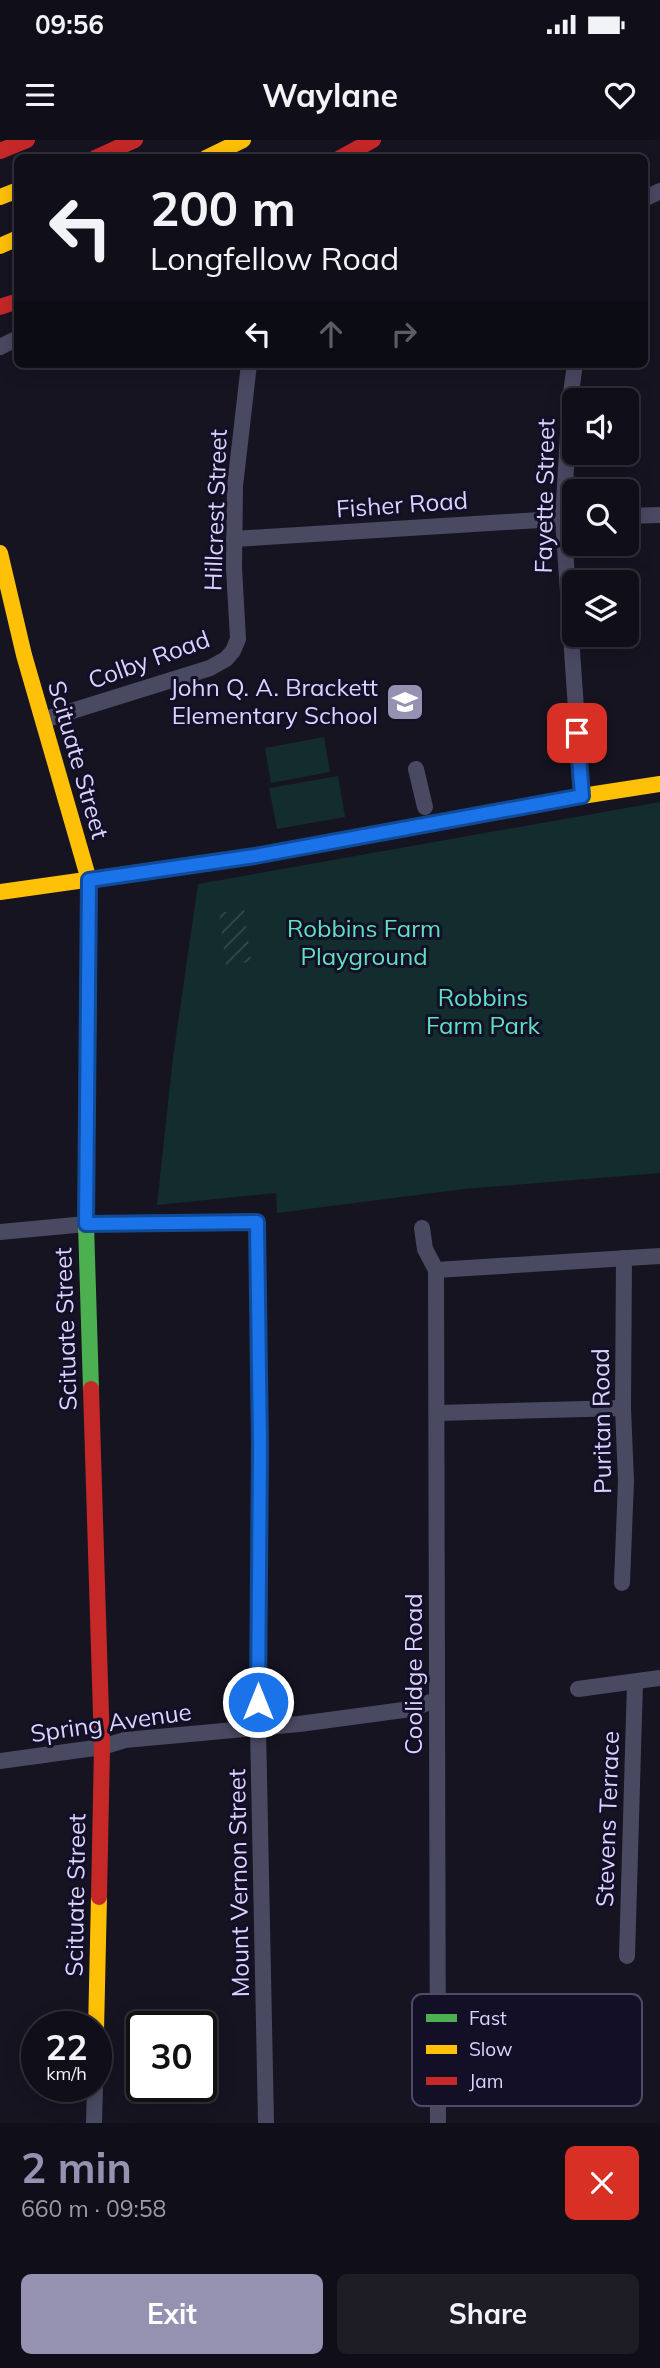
<!DOCTYPE html>
<meta charset="utf-8">
<style>
:root{--surface:#100f19;--page:#1e1d26;--text:#f1f3f6;--muted:#9c9ca2;--line:#302f38;--accent:#9591b1}
body{margin:0;font-family:Mulish,sans-serif;background:var(--page);color:var(--text);height:100vh;display:flex;flex-direction:column;font-size:26px;white-space:nowrap}
*{box-sizing:border-box;margin:0}
p{font-size:23px;color:var(--muted)}
.icon{flex:none;width:38px;height:38px;fill:none;stroke:currentColor;stroke-width:2;stroke-linecap:round;stroke-linejoin:round}
.map{position:relative;height:1983px;overflow:hidden}
.panel{display:flex;flex-direction:column;background:var(--surface);flex:1}
.panel>*{flex:none}
.guide{position:absolute;left:14px;top:14px;width:634px;height:214px;border-radius:10px;box-shadow:0 4px 18px #0003,0 0 0 2px var(--line);background:#100f19;color:var(--text);overflow:hidden}
.tools{position:absolute;left:562px;top:248px;display:grid;gap:14px}
.tools a{display:grid;place-items:center;width:77px;height:77px;border-radius:10px;background:var(--surface);box-shadow:0 4px 18px #0003,0 0 0 2px var(--line);font-size:35px}
.speed{position:absolute;left:21px;top:1871px;display:flex;gap:14px;font-size:35px;font-weight:700;text-align:center}
.speed>*{display:grid;place-content:center;width:91px;height:91px;border-radius:50%;background:var(--surface);box-shadow:0 4px 18px #0003,0 0 0 2px var(--line);line-height:1}
.speed small{font-size:18px;font-weight:400}
.speed .limit{border:4px solid #111;border-radius:10px;background:#fff;color:#111}
.pin{position:absolute;display:grid;place-items:center;width:60px;height:60px;color:#fff;margin:-30px;border-radius:14px;box-shadow:0 4px 10px #0006}
.me{position:absolute;width:77px;margin:-38px;rotate:0deg;stroke-linejoin:round;filter:drop-shadow(0 0 5px #0008)}
.turn{display:flex;align-items:center;gap:24px;height:147px;padding:0 21px;font-size:32px}
.turn .icon{width:91px;height:91px;stroke-width:2.5}
.turn b{display:block;font-size:49px;line-height:60px}
.lanes{display:flex;align-items:center;height:66px;padding:0 21px;background:#0003;justify-content:center;gap:35px;direction:ltr}
.lanes .off{opacity:.35}
.round{display:grid;place-items:center;flex:none;width:74px;height:74px;border-radius:10px;background:var(--page)}
.overview{display:flex;align-items:center;justify-content:space-between;height:119px;padding:0 21px}
h1{font-size:42px;font-weight:700;line-height:52px;color:var(--accent)}
.cta{display:flex;gap:14px;margin-top:auto;padding:14px 21px}
.cta a{flex:1;height:80px;border-radius:10px;background:var(--accent);color:#fff;font-size:28px;font-weight:700;line-height:80px;text-align:center}
.cta a+a{background:var(--page);color:var(--text)}
.status{display:flex;justify-content:space-between;align-items:center;height:49px;padding:0 35px;background:var(--surface);direction:ltr}
.status svg{height:19px;fill:currentColor}
header{display:flex;justify-content:space-between;align-items:center;height:91px;padding:0 21px;background:var(--surface);font-size:32px;font-weight:700}
.map>svg:first-child{display:block}
</style>
<div class="status"><b>09:56</b><svg viewBox="0 0 49 12"><path d="M0 12V9h3v3zM5 12V6h3v6zM10 12V3h3v9zM15 12V0h3v12zM26 1h20v11H26zM47 4h2v5h-2z"/></svg></div>
<header><svg class="icon" aria-label="menu" viewBox="0 0 24 24"><path d="M4 6h16M4 12h16M4 18h16"/></svg>Waylane<svg class="icon" aria-label="heart" viewBox="0 0 24 24"><path d="M12 20l-8-8c-3-5 5-10 8-4 3-6 11-1 8 4z"/></svg></header>
<div class="map">
<svg width="660" height="1983" viewBox="0 0 660 1983">
<defs>
<pattern id="garden-furrows" width="10" height="10" patternUnits="userSpaceOnUse" patternTransform="scale(1.75)"><rect width="10" height="10" fill="#132c2d"/><path d="M-1 1l2-2M0 10L10 0M9 11l2-2" fill="none" stroke="#354a4c"/></pattern>
</defs>
<rect width="100%" height="100%" fill="#161421"/>
<!-- green -->
<g fill="#132c2d">
<polygon points="324,597 330,632 271,643 265,608"/>
<polygon points="338,636 345,677 277,689 269,648"/>
<polygon points="660,662 660,1033 464,1049 277,1073 276,1053 157,1065 173,917 198,744"/>
</g>
<!-- garden -->
<polygon fill="url(#garden-furrows)" points="244,769 251,822 226,825 219,773"/>
<g fill="none" stroke-linecap="round" stroke-linejoin="round">
<!-- street -->
<g stroke="#4a4962" stroke-width="16">
<polyline points="644,59 660,51"/>
<polyline points="0,207 18,198"/>
<polyline points="575,224 570,260 563,379 582,656"/>
<polyline points="626,376 660,375"/>
<polyline points="234,399 572,378"/>
<polyline points="43,580 210,528 226,519 233,511 238,499 234,428 235,346 249,224"/>
<polyline points="416,629 425,667"/>
<polyline points="422,1088 425,1109 436,1130 438,1983"/>
<polyline points="0,1092 86,1084 257,1082 260,1306 258,1587 266,1983"/>
<polyline points="436,1130 660,1116"/>
<polyline points="437,1273 623,1268"/>
<polyline points="622,1443 626,1341 623,1268 624,1118"/>
<polyline points="578,1549 660,1538"/>
<polyline points="0,1621 102,1607 125,1600 299,1584 411,1569 436,1560"/>
<polyline points="627,1816 635,1542"/>
<polyline points="94,1983 95,1946"/>
</g>
<!-- fast -->
<polyline stroke="#4caf50" stroke-width="16" points="88,908 86,1084 91,1249"/>
<!-- slow -->
<g stroke="#ffc107" stroke-width="16">
<polyline points="206,18 243,0"/>
<polyline points="0,57 18,50"/>
<polyline points="0,106 18,98"/>
<polyline points="0,413 24,515 89,740 88,908"/>
<polyline points="0,752 255,716 582,656 660,644"/>
<polyline points="96,1891 99,1757"/>
</g>
<!-- jam -->
<g stroke="#c62828" stroke-width="16">
<polyline points="0,11 27,0"/>
<polyline points="95,18 135,0"/>
<polyline points="340,18 373,0"/>
<polyline points="0,167 18,161"/>
<polyline points="91,1249 102,1607 99,1757"/>
</g>
</g>
<g fill="none" stroke-linecap="round" stroke-linejoin="round">
<defs>
<polyline id="route" points="258,1562 260,1306 257,1082 86,1084 89,740 255,716 582,656 577,593"/>
</defs>
<!-- route casing -->
<use href="#route" stroke="#114b97" stroke-width="18"/>
<!-- route -->
<use href="#route" stroke="#1a73e8" stroke-width="12"/>
</g>
<!-- icons -->
<defs>
<symbol id="school-square" viewBox="-11 -11 22 22"><rect x="-9" y="-9" width="18" height="18" rx="4" fill="#9591b1" stroke="#130f26"/><path d="M0-5L7-2L0 1L-7-2ZM-4 1L0 2.5L4 1V4Q0 6-4 4Z" fill="#fff"/></symbol>
</defs>
<g fill-rule="evenodd">
<use href="#school-square" x="383" y="540" width="44" height="44"/>
</g>
<g text-anchor="middle" stroke-width="6" stroke-linejoin="round" paint-order="stroke">
<!-- street labels -->
<g font-size="24" fill="#d9d4ff" stroke="#130f26">
<text transform="translate(545 356) rotate(-89)" y="8">Fayette Street</text>
<text transform="translate(402 365) rotate(-4)" y="8">Fisher Road</text>
<text transform="translate(216 370) rotate(-88)" y="8">Hillcrest Street</text>
<text transform="translate(149 520) rotate(-20)" y="8">Colby Road</text>
<text transform="translate(78 620) rotate(74)" y="8">Scituate Street</text>
<text transform="translate(66 1189) rotate(-92)" y="8">Scituate Street</text>
<text transform="translate(602 1281) rotate(-91)" y="8">Puritan Road</text>
<text transform="translate(414 1534) rotate(-90)" y="8">Coolidge Road</text>
<text transform="translate(111 1583) rotate(-8)" y="8">Spring Avenue</text>
<text transform="translate(608 1679) rotate(-88)" y="8">Stevens Terrace</text>
<text transform="translate(239 1743) rotate(-91)" y="8">Mount Vernon Street</text>
<text transform="translate(76 1755) rotate(-89)" y="8">Scituate Street</text>
</g>
<!-- poi labels -->
<g font-size="24" fill="#d9d4ff" stroke="#130f26" text-anchor="end">
<text x="378" y="556">John Q. A. Brackett<tspan x="378" dy="28">Elementary School</tspan></text>
</g>
<!-- park labels -->
<g font-size="24" fill="#5fe0c0" stroke="#130f26">
<text x="364" y="797">Robbins Farm<tspan x="364" dy="28">Playground</tspan></text>
<text x="483" y="866">Robbins<tspan x="483" dy="28">Farm Park</tspan></text>
</g>
</g>
<!-- legend -->
<rect x="412" y="1854" width="230" height="112" rx="10" fill="#130f26" stroke="#4e4a67" stroke-width="2"/>
<rect x="426" y="1874" width="31" height="8" fill="#4caf50"/>
<rect x="426" y="1905" width="31" height="9" fill="#ffc107"/>
<rect x="426" y="1937" width="31" height="8" fill="#c62828"/>
<g font-size="19" fill="#d9d4ff">
<text x="469" y="1885">Fast</text>
<text x="469" y="1916">Slow</text>
<text x="469" y="1948">Jam</text>
</g>
</svg>
<div class="tools">
<a><svg class="icon" aria-label="sound" viewBox="0 0 24 24"><path d="M4 9h4l5-4v14l-5-4H4zM17 9q2 3 0 6"/></svg></a>
<a><svg class="icon" aria-label="search" viewBox="0 0 24 24"><circle cx="10" cy="10" r="6"/><path d="M15 15l6 6"/></svg></a>
<a><svg class="icon" aria-label="layers" viewBox="0 0 24 24"><path d="M12 4l9 5-9 5-9-5zM3 14l9 5 9-5"/></svg></a>
</div>
<div class="speed"><div>22<small>km/h</small></div><div class="limit">30</div></div>
<div class="pin" style="left:577px;top:593px;background:#d93025"><svg class="icon" aria-label="arrive" viewBox="0 0 24 24"><path d="M6 21V4h12l-3 4 3 4H6"/></svg></div>
<svg class="me" style="left:258px;top:1562px" viewBox="-20 -20 40 40"><circle r="17" fill="#1a73e8" stroke="#fff" stroke-width="3"/><path d="M0-11L8 9 0 5-8 9z" fill="#fff"/></svg>
<div class="guide">
<div class="turn"><svg class="icon" aria-label="left" viewBox="0 0 24 24"><path d="M17 20v-9H6M10 6l-5 5 5 5"/></svg><div><b>200 m</b>Longfellow Road</div></div>
<div class="lanes"><svg class="icon" aria-label="left" viewBox="0 0 24 24"><path d="M17 20v-9H6M10 6l-5 5 5 5"/></svg><svg class="icon off" aria-label="ahead" viewBox="0 0 24 24"><path d="M12 20V5M6 11l6-6 6 6"/></svg><svg class="icon off" aria-label="right" viewBox="0 0 24 24"><path d="M7 20v-9h11M14 6l5 5-5 5"/></svg></div>
</div>
</div>
<section class="panel">
<div class="overview"><div><h1>2 min</h1><p>660 m · 09:58</p></div><a class="round" style="background:#d93025;color:#fff"><svg class="icon" aria-label="close" viewBox="0 0 24 24"><path d="M6 6l12 12M18 6L6 18"/></svg></a></div>
<div class="cta"><a>Exit</a><a>Share</a></div>
</section>
